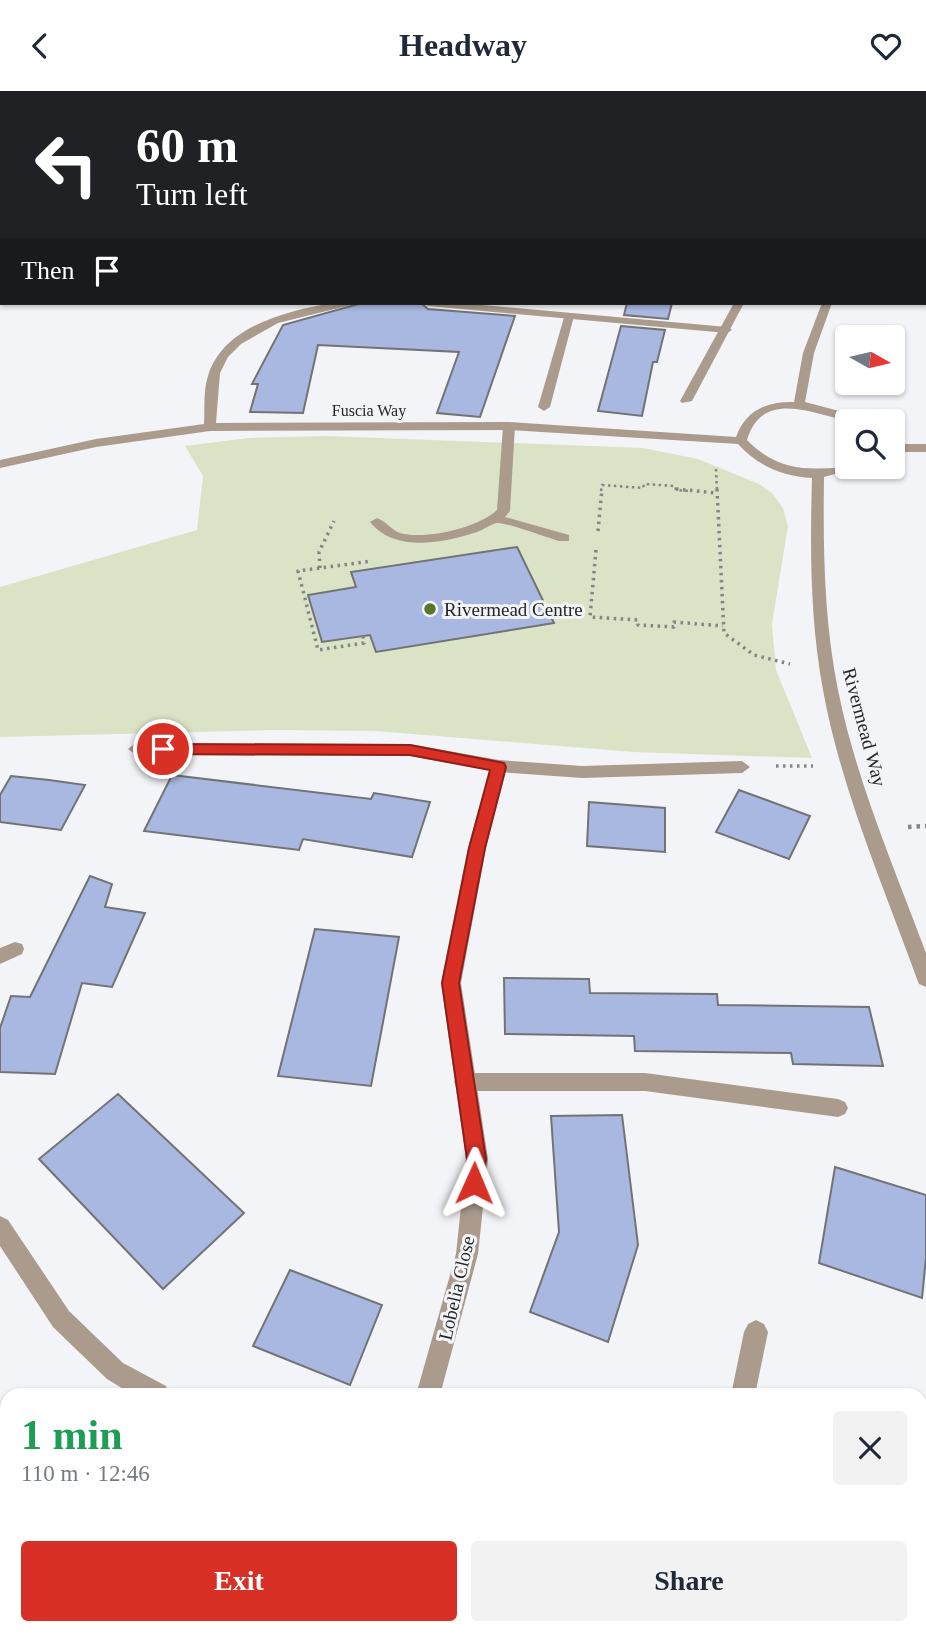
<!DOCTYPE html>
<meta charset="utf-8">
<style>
:root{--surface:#fff;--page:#f2f2f3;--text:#1f2937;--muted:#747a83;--accent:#d93025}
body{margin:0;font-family:Georgia,serif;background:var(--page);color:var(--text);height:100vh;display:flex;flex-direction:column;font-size:26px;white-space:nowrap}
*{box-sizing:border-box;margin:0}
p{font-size:23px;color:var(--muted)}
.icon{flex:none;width:38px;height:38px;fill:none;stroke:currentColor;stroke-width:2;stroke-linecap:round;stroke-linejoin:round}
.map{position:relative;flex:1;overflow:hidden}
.sheet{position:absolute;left:0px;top:1297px;width:928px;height:247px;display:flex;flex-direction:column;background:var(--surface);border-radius:21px 21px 0 0;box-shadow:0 2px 5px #0004}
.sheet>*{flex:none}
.guide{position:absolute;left:0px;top:0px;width:928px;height:214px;box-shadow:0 2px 5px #0004;background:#202124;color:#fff;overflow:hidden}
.needle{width:46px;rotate:98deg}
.buttons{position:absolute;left:835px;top:234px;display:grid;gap:14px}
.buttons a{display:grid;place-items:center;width:70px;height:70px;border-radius:7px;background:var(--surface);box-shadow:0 2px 5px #0004;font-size:35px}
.pin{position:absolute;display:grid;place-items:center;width:60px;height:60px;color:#fff;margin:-30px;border:4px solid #fff;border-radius:50%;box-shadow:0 2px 7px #0007}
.me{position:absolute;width:77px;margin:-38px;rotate:1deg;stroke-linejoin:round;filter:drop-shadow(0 0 5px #0008)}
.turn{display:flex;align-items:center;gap:24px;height:147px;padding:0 21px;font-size:32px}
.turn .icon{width:91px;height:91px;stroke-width:2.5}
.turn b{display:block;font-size:49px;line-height:60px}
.then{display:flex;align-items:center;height:66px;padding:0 21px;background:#0003;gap:14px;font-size:26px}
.round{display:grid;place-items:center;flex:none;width:74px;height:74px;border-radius:7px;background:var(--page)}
.overview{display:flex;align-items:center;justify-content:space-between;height:119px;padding:0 21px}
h1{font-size:42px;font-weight:600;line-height:52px;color:#1e9e55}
.cta{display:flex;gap:14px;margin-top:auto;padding:14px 21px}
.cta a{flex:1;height:80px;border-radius:7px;background:var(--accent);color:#fff;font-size:28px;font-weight:600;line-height:80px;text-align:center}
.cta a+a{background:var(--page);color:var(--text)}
header{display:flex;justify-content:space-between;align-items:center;height:91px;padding:0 21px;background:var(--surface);font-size:32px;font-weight:600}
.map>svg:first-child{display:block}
</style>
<header><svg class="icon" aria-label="back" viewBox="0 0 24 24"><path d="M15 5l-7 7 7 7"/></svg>Headway<svg class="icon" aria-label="heart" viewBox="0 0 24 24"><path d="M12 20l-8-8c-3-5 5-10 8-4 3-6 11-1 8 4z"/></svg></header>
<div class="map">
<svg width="926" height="1543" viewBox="0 0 926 1543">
<rect width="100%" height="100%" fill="#f3f4f7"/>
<!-- green -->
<polygon fill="#dbe3c6" points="327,345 643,357 698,368 759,393 772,402 783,417 788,435 772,533 776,579 812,667 633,661 376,640 275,639 0,646 0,496 197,439 203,385 185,355 249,347"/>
<!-- building -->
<g fill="#a9b8e0" stroke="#727375" stroke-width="2">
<polygon points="362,212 421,212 428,218 515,225 480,326 437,322 459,261 318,254 303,322 250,321 258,293 252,293 283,234"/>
<polygon points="627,212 672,212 668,228 624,224"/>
<polygon points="621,235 665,239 657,271 653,271 642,325 598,320"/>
<polygon points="517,456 554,532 376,561 370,544 322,551 308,504 356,496 351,481"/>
<polygon points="172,684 371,708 374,702 430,711 412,766 303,748 299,759 144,740"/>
<polygon points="11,685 49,689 85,694 61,739 0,731 0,704"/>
<polygon points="739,699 810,725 789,768 716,741"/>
<polygon points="589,711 665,717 665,761 587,755"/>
<polygon points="90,785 112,793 105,816 145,822 112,896 82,892 55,983 0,981 0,937 11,905 30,906"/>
<polygon points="315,838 399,846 371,995 278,985"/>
<polygon points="504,887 589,888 590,902 717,903 718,914 869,916 883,975 793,973 791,962 635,960 634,945 505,943"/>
<polygon points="118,1003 244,1122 163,1198 39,1068"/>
<polygon points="622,1024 638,1154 608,1251 530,1221 559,1141 551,1025"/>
<polygon points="835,1076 926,1104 926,1167 922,1207 819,1172"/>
<polygon points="290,1179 382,1214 350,1294 253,1255"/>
</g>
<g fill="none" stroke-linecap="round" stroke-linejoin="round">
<!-- path-far3 -->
<polyline stroke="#848587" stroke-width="2" stroke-dasharray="2 2.5" stroke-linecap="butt" points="155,2 158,0"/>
<!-- path-far2 -->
<g stroke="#848587" stroke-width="2.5" stroke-dasharray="2.5 3.5" stroke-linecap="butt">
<polyline points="716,378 717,400"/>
<polyline points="601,400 602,394 643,397 644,393 675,395 676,399 688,400"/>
</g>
<!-- path-far1 -->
<g stroke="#848587" stroke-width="3.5" stroke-dasharray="2.5 4.5" stroke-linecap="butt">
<polyline points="676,398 717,402"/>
<polyline points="717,398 724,542 754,564 790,573"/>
<polyline points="598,440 602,398"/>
<polyline points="596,459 590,526 638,529 638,534 674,536 674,531 723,535"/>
<polyline points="320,477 319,461 334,430"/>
<polyline points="363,545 364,552 318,559 298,480 372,470"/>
<polyline points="776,675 813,675"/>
</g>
<!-- path -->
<polyline stroke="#848587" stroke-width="4.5" stroke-dasharray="3.5 5" stroke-linecap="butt" points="908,736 926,735"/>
<!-- lane -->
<g fill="#ab9b8d" fill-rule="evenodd">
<polygon points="621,0 638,0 618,2"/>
<rect x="0" y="185" width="2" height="6"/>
<polygon points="734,212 744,212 692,310 682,312 680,310"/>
<polygon points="565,223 574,225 550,316 544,320 538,316"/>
<path d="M509,331L515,335L510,420L505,426L569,444V450H559C548,447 505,431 497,432C491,433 483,439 477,441C444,452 395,462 370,431L377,427C386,430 391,439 400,442C425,449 478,437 497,419L503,335Z"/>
<polygon points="136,652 410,653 499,669 582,675 742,670 750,676 742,682 582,687 499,681 410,665 136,664 128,658"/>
<polygon points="464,982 645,982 838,1008 845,1011 848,1017 845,1023 838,1026 645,1000 464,1000 457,997 454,991 457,985"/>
<polygon points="756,1229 764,1233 768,1241 755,1304 731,1304 744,1241 748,1233"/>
<polygon points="594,1536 627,1536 625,1543 591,1543"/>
</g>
<!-- street -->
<g fill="#ab9b8d" fill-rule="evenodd">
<polygon points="800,0 808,0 810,2 801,2"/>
<path d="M332,212H359L278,232L241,253L228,266L220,282L216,332L509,331L736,346C745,320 767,310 794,311L803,262L822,212H832L814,262L805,311L847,322L862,331C824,331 765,291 747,349C784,387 818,376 861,376L824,386C823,458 824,529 838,599C856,689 894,776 926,862V896L919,893L917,888C883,794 841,698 823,599C810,529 810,458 812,387C782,385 758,375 738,353L509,339L210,340L96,356L0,377V369L96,348L204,333C205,317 203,300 208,285C223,235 287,220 332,212Z"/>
<polygon points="423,212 460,212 727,236 732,239 727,242 428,215"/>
<rect x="892" y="353" width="34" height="8"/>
<polygon points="499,669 507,675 486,757 461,892 488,1068 478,1163 440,1304 416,1304 456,1163 466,1068 441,892 468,757 491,675"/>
<polygon points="15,851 22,853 24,858 22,863 0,873 0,857"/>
<polygon points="0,1125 8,1129 69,1220 123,1272 166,1295 169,1304 133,1304 107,1288 53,1236 0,1155"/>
<polygon points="388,1536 416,1536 417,1543 389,1543"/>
</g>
<!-- primary -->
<g fill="#6d523a" fill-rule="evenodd">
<polygon points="64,0 74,0 62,2"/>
<polygon points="111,0 121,0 109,2"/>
<polygon points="0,29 2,29 0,34"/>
<polygon points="0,52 2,52 0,58"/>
</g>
</g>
<!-- route -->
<polygon fill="#d93025" stroke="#8d1f18" stroke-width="2" points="163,653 410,654 504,672 506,676 485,757 459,892 486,1068 481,1098 474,1101 467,1098 465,1092 467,1068 442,892 469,757 490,679 410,664 163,663 156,658"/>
<!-- markers -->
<circle fill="#56762d" stroke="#f3f4f7" stroke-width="2.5" cx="430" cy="518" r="7"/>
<g text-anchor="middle" stroke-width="6" stroke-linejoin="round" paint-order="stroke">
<!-- far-street labels -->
<g font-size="16" fill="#252627" stroke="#f3f4f7">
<text x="369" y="325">Fuscia Way</text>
</g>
<!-- poi labels -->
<g font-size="19" fill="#252627" stroke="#f3f4f7" text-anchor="start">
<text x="444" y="525">Rivermead Centre</text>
</g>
<!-- street labels -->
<g font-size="19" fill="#252627" stroke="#f3f4f7">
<text transform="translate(865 636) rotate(75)" y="7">Rivermead Way</text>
<text transform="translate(456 1197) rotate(-77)" y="7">Lobelia Close</text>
</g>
</g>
</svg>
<div class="buttons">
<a><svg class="needle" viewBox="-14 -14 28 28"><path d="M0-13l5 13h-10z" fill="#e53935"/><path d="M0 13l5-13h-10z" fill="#747a83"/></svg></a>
<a><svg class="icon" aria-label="search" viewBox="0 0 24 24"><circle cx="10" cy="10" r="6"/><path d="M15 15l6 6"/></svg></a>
</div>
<div class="pin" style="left:163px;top:658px;background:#d93025"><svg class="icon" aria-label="arrive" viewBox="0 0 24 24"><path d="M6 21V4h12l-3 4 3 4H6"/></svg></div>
<svg class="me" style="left:474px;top:1092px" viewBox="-20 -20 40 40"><path d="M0-17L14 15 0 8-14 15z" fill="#d93025" stroke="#fff" stroke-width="4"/></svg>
<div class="guide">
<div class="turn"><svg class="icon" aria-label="left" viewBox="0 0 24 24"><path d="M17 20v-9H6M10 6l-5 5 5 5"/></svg><div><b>60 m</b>Turn left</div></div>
<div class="then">Then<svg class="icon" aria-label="arrive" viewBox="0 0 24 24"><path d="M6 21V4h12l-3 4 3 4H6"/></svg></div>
</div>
<section class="sheet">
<div class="overview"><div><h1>1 min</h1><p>110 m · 12:46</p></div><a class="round"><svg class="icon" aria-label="close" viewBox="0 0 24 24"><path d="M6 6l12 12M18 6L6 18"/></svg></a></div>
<div class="cta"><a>Exit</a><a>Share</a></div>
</section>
</div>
